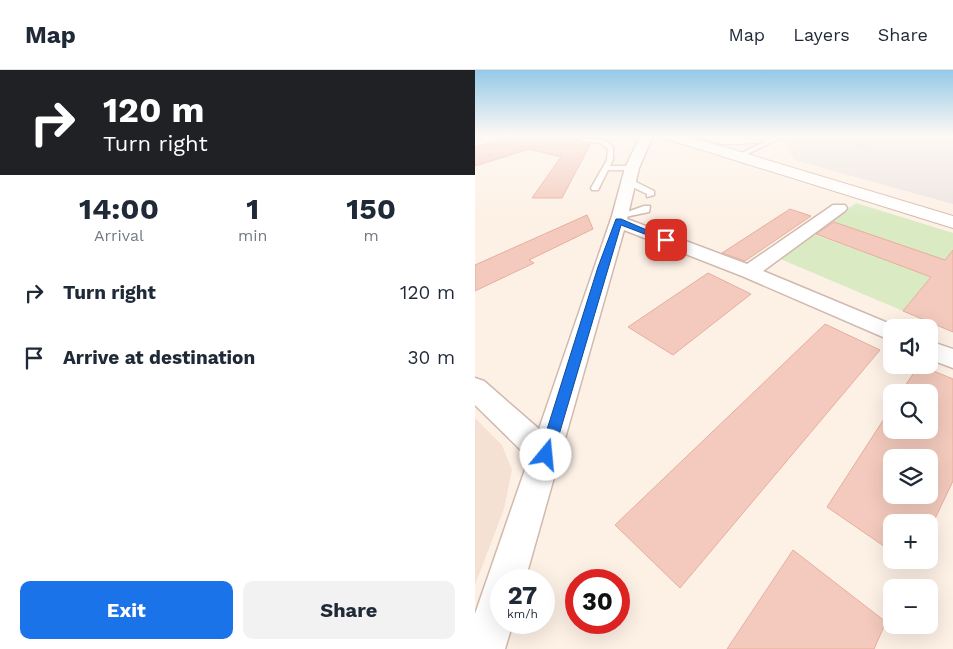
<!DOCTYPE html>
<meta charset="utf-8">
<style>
:root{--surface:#fff;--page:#f2f2f3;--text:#1f2937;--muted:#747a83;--line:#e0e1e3;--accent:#1a73e8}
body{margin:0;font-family:"Work Sans",sans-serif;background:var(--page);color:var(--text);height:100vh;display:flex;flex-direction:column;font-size:19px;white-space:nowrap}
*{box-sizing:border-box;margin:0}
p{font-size:16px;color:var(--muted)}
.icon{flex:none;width:28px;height:28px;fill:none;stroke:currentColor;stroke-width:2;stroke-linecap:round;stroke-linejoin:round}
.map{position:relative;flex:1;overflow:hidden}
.sheet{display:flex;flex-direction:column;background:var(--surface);width:475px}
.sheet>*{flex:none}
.guide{background:#202124;color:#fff;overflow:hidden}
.buttons{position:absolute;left:408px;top:249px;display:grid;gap:10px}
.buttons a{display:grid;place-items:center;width:55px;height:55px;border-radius:10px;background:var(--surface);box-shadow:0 5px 20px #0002;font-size:25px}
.speed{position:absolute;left:15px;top:499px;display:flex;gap:10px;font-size:25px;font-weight:700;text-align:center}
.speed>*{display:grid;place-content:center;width:65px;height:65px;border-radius:50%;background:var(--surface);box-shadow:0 5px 20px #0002;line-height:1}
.speed small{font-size:12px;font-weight:400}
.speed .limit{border:8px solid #d22;background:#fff;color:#111}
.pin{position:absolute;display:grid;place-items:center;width:42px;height:42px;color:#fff;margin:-21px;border-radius:10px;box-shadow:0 2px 8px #0006}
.me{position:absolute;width:55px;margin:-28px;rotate:17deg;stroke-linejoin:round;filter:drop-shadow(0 0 4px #0008)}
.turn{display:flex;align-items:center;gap:18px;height:105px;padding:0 20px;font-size:22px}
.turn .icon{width:65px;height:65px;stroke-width:2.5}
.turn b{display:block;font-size:35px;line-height:42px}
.eta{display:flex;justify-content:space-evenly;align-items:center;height:85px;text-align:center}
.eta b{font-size:30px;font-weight:700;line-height:35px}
.button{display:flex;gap:10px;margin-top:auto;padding:10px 20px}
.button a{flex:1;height:58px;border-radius:10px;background:var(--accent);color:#fff;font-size:20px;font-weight:700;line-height:58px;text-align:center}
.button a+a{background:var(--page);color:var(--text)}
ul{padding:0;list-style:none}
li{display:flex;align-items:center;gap:15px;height:65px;padding:0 20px}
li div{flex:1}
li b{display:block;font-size:19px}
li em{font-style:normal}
header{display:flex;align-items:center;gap:30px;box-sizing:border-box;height:70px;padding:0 25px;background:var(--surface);border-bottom:1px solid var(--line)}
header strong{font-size:24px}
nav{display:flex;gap:28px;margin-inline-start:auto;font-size:18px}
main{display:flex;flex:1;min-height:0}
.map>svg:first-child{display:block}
</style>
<header>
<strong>Map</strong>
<nav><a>Map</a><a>Layers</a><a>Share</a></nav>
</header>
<main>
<section class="sheet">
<div class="guide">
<div class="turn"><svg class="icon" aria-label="right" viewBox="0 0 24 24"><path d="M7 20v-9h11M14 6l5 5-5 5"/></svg><div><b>120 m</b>Turn right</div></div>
</div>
<div class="eta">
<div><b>14:00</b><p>Arrival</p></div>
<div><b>1</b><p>min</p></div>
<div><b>150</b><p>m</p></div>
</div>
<ul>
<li><svg class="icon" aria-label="right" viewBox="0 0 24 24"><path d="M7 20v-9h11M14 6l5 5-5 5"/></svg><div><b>Turn right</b></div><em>120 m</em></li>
<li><svg class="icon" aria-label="arrive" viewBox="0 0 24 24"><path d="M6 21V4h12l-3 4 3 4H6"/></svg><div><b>Arrive at destination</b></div><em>30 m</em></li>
</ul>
<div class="button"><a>Exit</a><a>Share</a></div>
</section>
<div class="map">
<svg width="478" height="579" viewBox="0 0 478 579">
<rect width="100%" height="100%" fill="#fdf1e6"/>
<!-- residential -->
<polygon fill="#f5e1d4" points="0,348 27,375 37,400 29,439 0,515"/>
<!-- industrial -->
<polygon fill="#ede4e0" points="323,65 478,65 478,134 319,90 314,81 313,74 316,69"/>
<!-- green -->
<polygon fill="#daebc4" points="381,133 478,163 478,190 471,188 428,241 303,188 335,163 425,195 439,180 356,151"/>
<!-- building -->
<g fill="#f3cabd" stroke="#e7ae9c" fill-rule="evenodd">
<polygon points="27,65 98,65 104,69 104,72 115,75 87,128 57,128 86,87 54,79 0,96 0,77 26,69"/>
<polygon points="315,139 336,146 270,191 247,183"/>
<polygon points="112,145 118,159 54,190 59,193 0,221 0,195"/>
<polygon points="359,152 470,190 478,180 478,262 428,241 456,207 341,164"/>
<polygon points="233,203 276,224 198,285 153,257"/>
<polygon points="350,254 405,280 205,518 140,455"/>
<path d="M444,295L478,309V411L454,461V452H416V481L352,437L416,338V360H454V322H426ZM416,388H454V425H416Z"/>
<polygon points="318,480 411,552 399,579 252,579"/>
</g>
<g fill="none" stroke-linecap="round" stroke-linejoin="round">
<defs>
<g id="lane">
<polygon points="303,65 312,65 266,87 261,86"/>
<polygon points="107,68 129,70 138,77 138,90 135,96 157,96 160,98 157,100 133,100 123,120 117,120 116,118 132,90 133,79 125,73 105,71"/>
<polygon points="151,110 157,110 179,121 179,125 172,127 172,124 151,114"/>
<polygon points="169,136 175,136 174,142 145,148 141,146"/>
</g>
<g id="street">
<polygon points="166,65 178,65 164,98 152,149 272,194 358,135 370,135 372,138 370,141 288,201 425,258 416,258 416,270 408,267 267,206 149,160 50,510 26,510 26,552 38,552 30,579 0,579 0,544 54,388 0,335 0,308 9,311 64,359 137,146 150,98"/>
<polygon points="454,271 478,279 478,298 454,289"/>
</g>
<g id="secondary">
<polygon points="188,65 209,65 478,146 478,158 189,68"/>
<path d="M309,65C300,74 239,78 231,69L236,65Z"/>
</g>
</defs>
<!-- lane casing -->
<use href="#lane" stroke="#d1b9ae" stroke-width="3"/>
<!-- street casing -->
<use href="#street" stroke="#d1b9ae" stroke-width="3"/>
<!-- secondary casing -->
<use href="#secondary" stroke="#d4b8ac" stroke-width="2"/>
<!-- path -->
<polyline stroke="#d9ad9f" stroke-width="2" stroke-dasharray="0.5 2" stroke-linecap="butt" points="344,65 394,78"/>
<!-- lane -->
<use href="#lane" fill="#fff" fill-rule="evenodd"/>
<!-- street -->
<use href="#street" fill="#fff" fill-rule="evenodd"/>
<!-- secondary -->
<use href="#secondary" fill="#fff" fill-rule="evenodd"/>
</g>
<!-- sky -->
<linearGradient id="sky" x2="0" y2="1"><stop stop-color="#95c9e8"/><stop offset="0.45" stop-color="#fef9f4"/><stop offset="1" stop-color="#fef9f4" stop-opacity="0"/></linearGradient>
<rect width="478" height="146" fill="url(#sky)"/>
<!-- route -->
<polygon fill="#1a73e8" stroke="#114b97" points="141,149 146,149 195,170 188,171 146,155 78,385 76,389 71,391 66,389 64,385 123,197"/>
</svg>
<div class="buttons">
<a><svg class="icon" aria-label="sound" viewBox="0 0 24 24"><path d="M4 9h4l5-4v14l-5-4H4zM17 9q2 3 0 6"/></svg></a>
<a><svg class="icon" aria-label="search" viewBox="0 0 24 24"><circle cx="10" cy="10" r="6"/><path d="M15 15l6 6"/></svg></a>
<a><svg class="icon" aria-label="layers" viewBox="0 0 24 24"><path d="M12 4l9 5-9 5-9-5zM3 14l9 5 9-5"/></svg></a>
<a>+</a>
<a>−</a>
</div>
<div class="speed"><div>27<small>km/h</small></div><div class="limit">30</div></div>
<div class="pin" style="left:191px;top:170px;background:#d93025"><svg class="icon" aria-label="arrive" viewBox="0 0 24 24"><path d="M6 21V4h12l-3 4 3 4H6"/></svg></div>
<svg class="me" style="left:71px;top:385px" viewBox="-20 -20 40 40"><circle r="19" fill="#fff"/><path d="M0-13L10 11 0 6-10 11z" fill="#1a73e8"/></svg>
</div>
</main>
